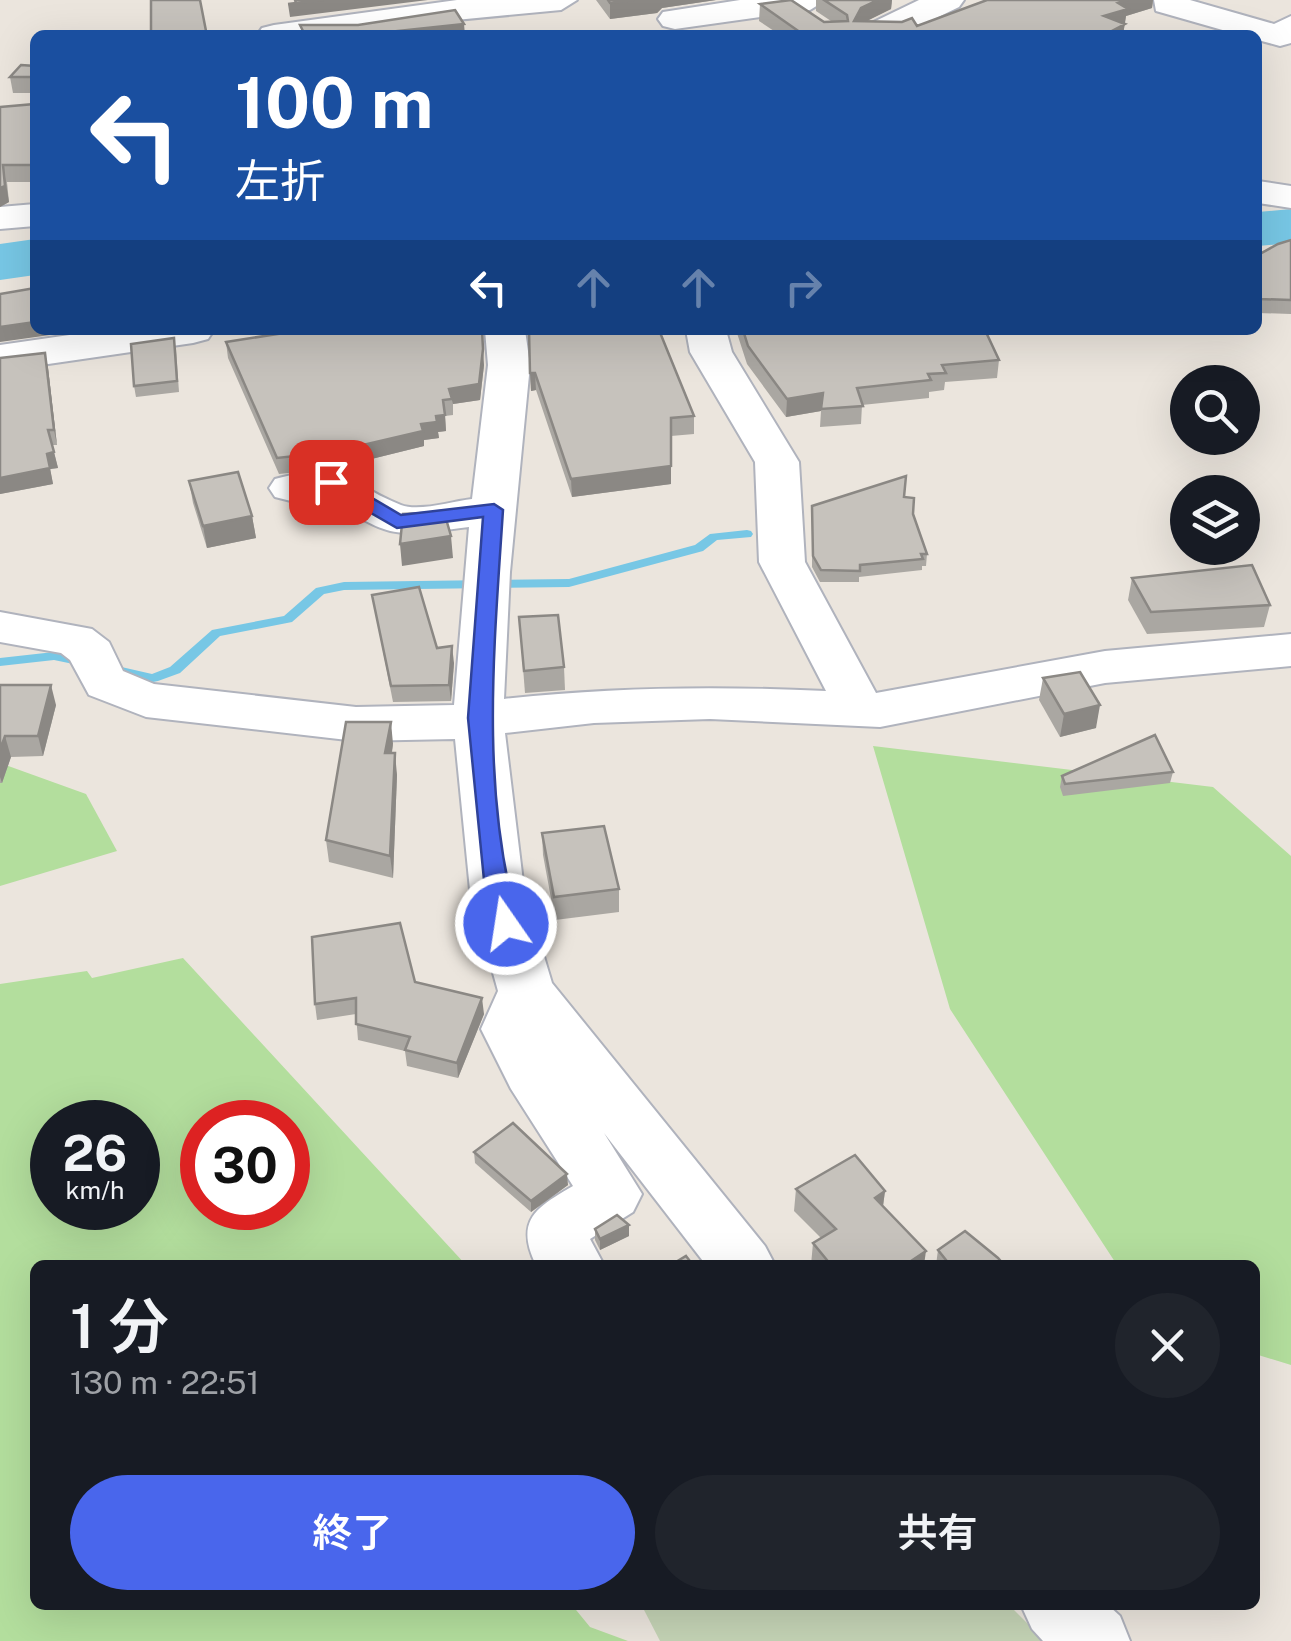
<!DOCTYPE html>
<html lang="ja">
<meta charset="utf-8">
<style>
:root{--surface:#171b24;--page:#20242c;--text:#f1f3f6;--muted:#9ea1a6;--accent:#4966ec}
body{margin:0;font-family:"Public Sans","Noto Sans JP",sans-serif;background:var(--page);color:var(--text);height:100vh;display:flex;flex-direction:column;font-size:38px;white-space:nowrap}
*{box-sizing:border-box;margin:0}
p{font-size:32px;color:var(--muted)}
.icon{flex:none;width:55px;height:55px;fill:none;stroke:currentColor;stroke-width:2;stroke-linecap:round;stroke-linejoin:round}
.map{position:relative;flex:1;overflow:hidden}
.panel{position:absolute;left:30px;top:1260px;width:1230px;height:350px;display:flex;flex-direction:column;background:var(--surface);border-radius:15px;box-shadow:0 10px 40px #0002}
.panel>*{flex:none}
.hud{position:absolute;left:30px;top:30px;width:1232px;height:305px;border-radius:15px;box-shadow:0 10px 40px #0002;background:#1a4fa0;color:#fff;overflow:hidden}
.tools{position:absolute;left:1170px;top:365px;display:grid;gap:20px}
.tools a{display:grid;place-items:center;width:90px;height:90px;border-radius:50%;background:var(--surface);box-shadow:0 10px 40px #0002;font-size:50px}
.speed{position:absolute;left:30px;top:1100px;display:flex;gap:20px;font-size:50px;font-weight:700;text-align:center}
.speed>*{display:grid;place-content:center;width:130px;height:130px;border-radius:50%;background:var(--surface);box-shadow:0 10px 40px #0002;line-height:1}
.speed small{font-size:25px;font-weight:400}
.speed .limit{border:15px solid #d22;background:#fff;color:#111}
.pin{position:absolute;display:grid;place-items:center;width:85px;height:85px;color:#fff;margin:-42px;border-radius:20px;box-shadow:0 5px 15px #0006}
.me{position:absolute;width:110px;margin:-55px;rotate:347deg;stroke-linejoin:round;filter:drop-shadow(0 0 8px #0008)}
.turn{display:flex;align-items:center;gap:35px;height:210px;padding:0 40px;font-size:45px}
.turn .icon{width:130px;height:130px;stroke-width:2.5}
.turn b{display:block;font-size:70px;line-height:85px}
.lanes{display:flex;align-items:center;height:95px;padding:0 40px;background:#0003;justify-content:center;gap:50px;direction:ltr}
.lanes .off{opacity:.35}
.round{display:grid;place-items:center;flex:none;width:105px;height:105px;border-radius:52px;background:var(--page)}
.head{display:flex;align-items:center;justify-content:space-between;height:170px;padding:0 40px}
h1{font-size:60px;font-weight:600;line-height:75px}
.primary-button{display:flex;gap:20px;margin-top:auto;padding:20px 40px}
.primary-button a{flex:1;height:115px;border-radius:60px;background:var(--accent);color:#fff;font-size:40px;font-weight:600;line-height:115px;text-align:center}
.primary-button a+a{background:var(--page);color:var(--text)}
.map>svg:first-child{display:block}
</style>
<div class="map">
<svg width="1291" height="1641" viewBox="0 0 1291 1641">
<rect width="100%" height="100%" fill="#ebe5dd"/>
<!-- green -->
<g fill="#b3de9d" fill-rule="evenodd">
<polygon points="873,746 1213,787 1291,856 1291,1365 1255,1354 1255,1265 1117,1265 950,1009"/>
<polygon points="0,763 86,794 117,851 0,886"/>
<path d="M183,958L466,1265H35V1605H572L590,1627L628,1641H0V984L87,971L92,978ZM52,1122H138V1208H52ZM202,1122H288V1208H202Z"/>
</g>
<!-- cemetery -->
<polygon fill="#c4d3b5" points="654,1605 1009,1605 1045,1641 660,1641 643,1608"/>
<g fill="none" stroke-linecap="round" stroke-linejoin="round">
<!-- stream -->
<g fill="#77c7e5" fill-rule="evenodd">
<polygon points="747,530 751,531 753,534 751,537 717,540 703,551 569,587 344,590 324,594 292,622 220,636 180,673 158,681 153,682 99,670 98,667 104,663 152,674 170,667 212,630 284,616 316,588 344,582 569,579 695,545 710,534"/>
<polygon points="54,652 88,659 89,662 83,666 54,660 0,666 0,658"/>
</g>
<!-- river -->
<g fill="#77c7e5" fill-rule="evenodd">
<polygon points="1291,209 1291,243 1258,246 1258,212"/>
<polygon points="35,239 35,275 0,280 0,244"/>
</g>
<defs>
<g id="minor">
<polygon points="457,0 577,0 561,10 404,25 359,35 257,35 262,28 274,25"/>
<polygon points="740,0 826,0 810,10 675,29 663,26 658,19 663,12"/>
<polygon points="1154,0 1190,0 1274,24 1291,16 1291,43 1280,46 1258,40 1258,35 1240,35 1156,11"/>
<polygon points="1258,181 1291,186 1291,208 1258,203"/>
<polygon points="35,204 35,226 0,229 0,207"/>
<path d="M485,330H525L530,365L510,572L504,699C612,687 717,686 826,691L759,562L755,462L690,352L686,330H726L732,352L799,462L805,562L876,693L1105,651L1291,634V666L1105,683L880,727L710,719L594,723L505,733L524,890L552,983L765,1246L775,1265H706L604,1133L642,1194L633,1212L590,1239L604,1265H536C514,1220 537,1207 573,1186L511,1089L481,1029L498,991L470,890L455,739L356,741L146,717L89,695L70,660L61,653L0,642V612L92,629L109,642L123,671L154,684L356,707L454,705L469,527C389,537 393,539 324,496L291,501L275,497L269,488L275,479C355,459 338,480 401,505C419,512 453,501 472,499L488,365Z"/>
<polygon points="1021,1605 1108,1605 1120,1616 1130,1641 1043,1641 1032,1629"/>
</g>
<g id="tertiary">
<polygon points="919,0 964,0 959,7 901,35 855,35 861,28"/>
<polygon points="104,330 214,330 208,339 193,343 0,371 0,345"/>
</g>
</defs>
<!-- minor casing -->
<use href="#minor" stroke="#b0b3bd" stroke-width="4"/>
<!-- tertiary casing -->
<use href="#tertiary" stroke="#b0b3bd" stroke-width="4"/>
<!-- minor -->
<use href="#minor" fill="#fff" fill-rule="evenodd"/>
<!-- tertiary -->
<use href="#tertiary" fill="#fff" fill-rule="evenodd"/>
</g>
<!-- wall -->
<g fill="#aaa7a2">
<polygon points="596,0 716,0 662,8 657,13 610,19"/>
<polygon points="816,0 892,0 891,9 866,21 917,26 987,0 1153,0 1152,8 1126,16 1123,35 780,35 759,21 760,4 824,22 831,21 816,11"/>
<polygon points="35,66 35,182 7,182 9,202 0,207 0,107 34,104 34,93 13,93 10,77"/>
<polygon points="1291,240 1291,314 1258,313 1258,255"/>
<polygon points="529,330 694,416 694,434 671,436 671,484 572,497 536,390 531,391"/>
<polygon points="736,330 985,330 999,360 997,378 945,382 944,390 929,392 929,398 862,405 861,424 820,427 821,411 786,417 747,364"/>
<polygon points="439,333 484,365 480,400 453,404 453,415 445,416 446,431 438,432 439,438 424,440 424,446 335,468 279,474 228,358 226,342"/>
<polygon points="176,349 179,392 136,397 134,386"/>
<polygon points="45,353 48,368 57,445 52,445 58,468 50,469 53,484 0,494 0,358"/>
<polygon points="189,481 252,516 256,538 207,548 193,503"/>
<polygon points="904,497 913,514 927,554 926,566 922,566 922,570 859,577 859,582 820,582 812,567 812,506"/>
<polygon points="1132,578 1270,605 1264,627 1147,634 1128,600"/>
<polygon points="372,595 454,663 451,701 393,702"/>
<polygon points="519,617 564,667 565,690 525,693"/>
<polygon points="1043,678 1096,728 1060,737 1039,700"/>
<polygon points="0,685 56,705 43,756 11,757 2,783 0,783"/>
<polygon points="393,744 392,753 397,775 393,878 329,862 326,840"/>
<polygon points="1173,772 1170,783 1063,796 1060,787 1062,776"/>
<polygon points="542,833 619,889 619,912 555,920 543,855"/>
<polygon points="415,982 484,1014 458,1078 407,1066 405,1051 358,1040 356,1014 317,1020 315,1004"/>
<polygon points="474,1152 568,1185 531,1212 475,1163"/>
<polygon points="796,1189 885,1191 883,1206 924,1265 811,1265 813,1243 821,1238 794,1211"/>
<polygon points="629,1225 629,1236 600,1250 595,1240 595,1229"/>
<polygon points="938,1250 1004,1265 936,1265"/>
</g>
<!-- shaded-wall -->
<g fill="#8b8884">
<polygon points="323,0 428,0 290,17 288,4"/>
<polygon points="634,0 716,0 662,8 657,13 610,19 610,3"/>
<polygon points="878,0 892,0 891,9 859,25 854,21 861,8"/>
<polygon points="1128,0 1153,0 1152,8 1126,16 1123,35 1104,35 1104,16 1118,3"/>
<polygon points="464,24 465,35 360,35"/>
<polygon points="206,31 207,35 185,35 185,33"/>
<polygon points="3,165 9,202 0,207 0,188"/>
<polygon points="35,322 35,330 86,330 0,342 0,327"/>
<polygon points="483,349 484,365 480,400 453,404 449,389"/>
<polygon points="45,353 48,368 57,445 54,430"/>
<polygon points="530,373 535,373 536,390 531,391"/>
<polygon points="823,393 821,411 786,417 787,399"/>
<polygon points="445,415 446,431 438,432 439,438 424,440 424,446 335,468 333,452 421,424 436,416"/>
<polygon points="54,452 58,468 50,469 47,454"/>
<polygon points="671,466 671,484 572,497 571,479"/>
<polygon points="50,468 53,484 0,494 0,478"/>
<polygon points="252,516 256,538 207,548 203,526"/>
<polygon points="451,536 453,558 402,566 400,544"/>
<polygon points="452,646 454,663 451,701 449,685"/>
<polygon points="51,685 56,705 43,756 38,736"/>
<polygon points="1100,705 1096,728 1060,737 1064,714"/>
<polygon points="391,722 393,744 388,775 385,753"/>
<polygon points="5,736 11,757 2,783 0,777 0,750"/>
<polygon points="395,753 397,775 393,878 390,856"/>
<polygon points="482,998 484,1014 458,1078 457,1063"/>
<polygon points="567,1174 568,1185 531,1212 531,1201"/>
<polygon points="885,1191 882,1213 875,1198"/>
<polygon points="629,1225 629,1236 600,1250 600,1239"/>
<polygon points="926,1251 924,1265 905,1265"/>
</g>
<!-- building -->
<g fill="#c6c2bc" stroke="#8b8884" stroke-width="2.5">
<polygon points="151,0 200,0 206,31 185,33 185,35 151,35"/>
<polygon points="295,0 323,0 288,4 296,3"/>
<polygon points="608,0 634,0 610,3"/>
<polygon points="791,0 824,22 848,21 847,15 824,0 878,0 861,8 854,21 902,22 912,18 917,26 987,0 1128,0 1118,3 1128,9 1104,16 1125,24 1104,35 804,35 760,4"/>
<polygon points="455,10 464,24 360,35 305,35 300,25 358,25"/>
<polygon points="21,65 35,66 35,165 3,165 5,186 0,188 0,107 34,104 34,77 10,77"/>
<polygon points="1291,240 1291,300 1259,299 1258,297 1258,255 1278,244"/>
<polygon points="35,288 35,322 0,327 0,294"/>
<polygon points="303,330 438,330 439,333 456,330 482,330 483,349 479,384 449,389 452,399 443,400 445,415 436,416 437,422 421,424 423,431 333,452 277,458 226,342"/>
<polygon points="529,330 659,330 694,416 671,418 671,466 571,479 535,373 530,373"/>
<polygon points="743,330 985,330 999,360 942,365 946,373 928,374 931,380 857,388 863,406 821,409 823,393 787,399 748,346"/>
<polygon points="174,338 177,381 134,386 131,344"/>
<polygon points="45,353 54,430 48,430 54,452 47,454 50,468 0,478 0,358"/>
<polygon points="238,472 252,516 203,526 189,481"/>
<polygon points="906,476 904,497 914,498 913,514 927,554 921,554 923,559 860,565 860,571 821,570 813,556 812,506"/>
<polygon points="444,512 451,536 400,544 403,514"/>
<polygon points="1252,565 1270,605 1151,612 1132,578"/>
<polygon points="419,587 437,648 452,646 449,685 391,686 372,595"/>
<polygon points="558,615 564,667 524,671 519,617"/>
<polygon points="1080,672 1100,705 1064,714 1043,678"/>
<polygon points="0,685 51,685 38,736 5,736 0,750"/>
<polygon points="346,722 391,722 385,753 395,753 390,856 326,840"/>
<polygon points="1155,735 1173,772 1065,784 1062,776"/>
<polygon points="604,826 619,889 554,897 542,833"/>
<polygon points="400,923 415,982 482,998 457,1063 405,1050 410,1037 356,1024 356,998 315,1004 312,937"/>
<polygon points="513,1123 567,1174 531,1201 474,1152"/>
<polygon points="855,1155 885,1191 875,1198 926,1251 905,1265 831,1265 813,1243 836,1229 796,1189"/>
<polygon points="617,1215 629,1225 600,1239 595,1229"/>
<polygon points="965,1231 998,1258 1004,1265 950,1265 938,1250"/>
<polygon points="686,1256 693,1265 671,1265"/>
</g>
<!-- route -->
<path fill="#4966ec" stroke="#2f4299" stroke-width="2.5" d="M324,478H338L401,515L494,504L503,510C494,648 480,789 518,924L515,930H498L485,890L468,718L483,517L397,528L324,486Z"/>
</svg>
<div class="tools">
<a><svg class="icon" aria-label="search" viewBox="0 0 24 24"><circle cx="10" cy="10" r="6"/><path d="M15 15l6 6"/></svg></a>
<a><svg class="icon" aria-label="layers" viewBox="0 0 24 24"><path d="M12 4l9 5-9 5-9-5zM3 14l9 5 9-5"/></svg></a>
</div>
<div class="speed"><div>26<small>km/h</small></div><div class="limit">30</div></div>
<div class="pin" style="left:331px;top:482px;background:#d93025"><svg class="icon" aria-label="arrive" viewBox="0 0 24 24"><path d="M6 21V4h12l-3 4 3 4H6"/></svg></div>
<svg class="me" style="left:506px;top:924px" viewBox="-20 -20 40 40"><circle r="17" fill="#4966ec" stroke="#fff" stroke-width="3"/><path d="M0-11L8 9 0 5-8 9z" fill="#fff"/></svg>
<div class="hud">
<div class="turn"><svg class="icon" aria-label="left" viewBox="0 0 24 24"><path d="M17 20v-9H6M10 6l-5 5 5 5"/></svg><div><b>100 m</b>左折</div></div>
<div class="lanes"><svg class="icon" aria-label="left" viewBox="0 0 24 24"><path d="M17 20v-9H6M10 6l-5 5 5 5"/></svg><svg class="icon off" aria-label="ahead" viewBox="0 0 24 24"><path d="M12 20V5M6 11l6-6 6 6"/></svg><svg class="icon off" aria-label="ahead" viewBox="0 0 24 24"><path d="M12 20V5M6 11l6-6 6 6"/></svg><svg class="icon off" aria-label="right" viewBox="0 0 24 24"><path d="M7 20v-9h11M14 6l5 5-5 5"/></svg></div>
</div>
<section class="panel">
<div class="head"><div><h1>1 分</h1><p>130 m · 22:51</p></div><a class="round"><svg class="icon" aria-label="close" viewBox="0 0 24 24"><path d="M6 6l12 12M18 6L6 18"/></svg></a></div>
<div class="primary-button"><a>終了</a><a>共有</a></div>
</section>
</div>
